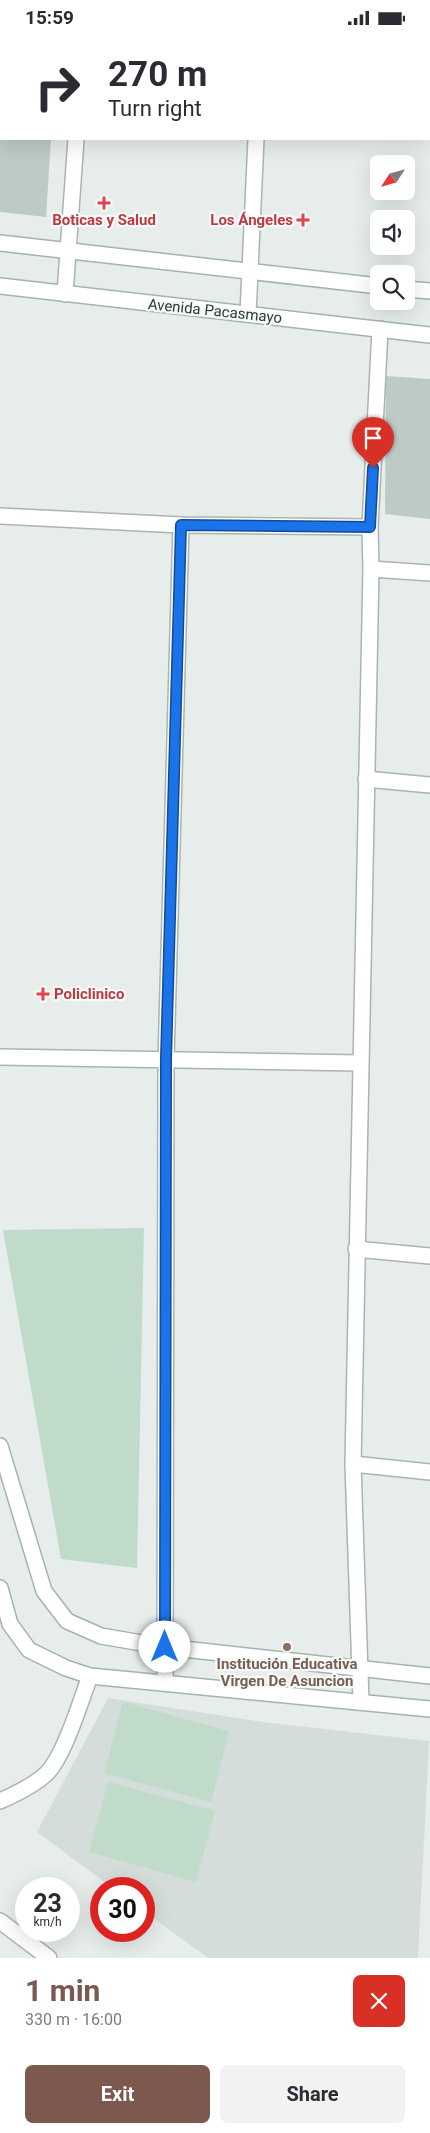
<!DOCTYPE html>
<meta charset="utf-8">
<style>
:root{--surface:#fff;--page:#f2f2f3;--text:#2b2b33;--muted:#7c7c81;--accent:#7d584e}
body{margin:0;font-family:Roboto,sans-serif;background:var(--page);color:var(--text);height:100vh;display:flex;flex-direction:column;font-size:19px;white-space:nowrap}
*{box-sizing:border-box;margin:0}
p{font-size:16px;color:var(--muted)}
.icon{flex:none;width:28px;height:28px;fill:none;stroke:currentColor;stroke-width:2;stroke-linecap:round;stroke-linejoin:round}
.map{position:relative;height:1923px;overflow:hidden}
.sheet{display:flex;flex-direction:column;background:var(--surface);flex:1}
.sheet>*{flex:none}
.hud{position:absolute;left:0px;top:0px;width:430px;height:105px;box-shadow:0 5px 20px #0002;background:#fff;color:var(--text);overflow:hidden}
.needle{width:32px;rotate:234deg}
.buttons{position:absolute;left:370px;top:120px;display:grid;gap:10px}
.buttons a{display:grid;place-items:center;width:45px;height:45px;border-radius:8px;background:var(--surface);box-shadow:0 5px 20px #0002;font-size:25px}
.speed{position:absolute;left:15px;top:1842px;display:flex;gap:10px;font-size:25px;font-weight:700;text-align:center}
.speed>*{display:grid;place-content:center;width:65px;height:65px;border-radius:50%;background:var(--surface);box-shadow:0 5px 20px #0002;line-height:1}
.speed small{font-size:12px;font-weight:400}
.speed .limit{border:8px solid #d22;background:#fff;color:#111}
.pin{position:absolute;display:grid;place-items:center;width:42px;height:42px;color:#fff;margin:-51px -21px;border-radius:50% 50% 50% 0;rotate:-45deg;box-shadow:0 0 5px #0007}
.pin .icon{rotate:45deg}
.me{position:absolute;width:55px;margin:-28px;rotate:0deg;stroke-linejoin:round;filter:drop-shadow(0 0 4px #0008)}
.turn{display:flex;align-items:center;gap:18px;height:105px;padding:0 25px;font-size:22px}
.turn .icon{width:65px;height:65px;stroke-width:2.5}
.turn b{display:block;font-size:35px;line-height:42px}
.round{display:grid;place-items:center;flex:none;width:52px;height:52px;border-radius:8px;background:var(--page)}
.headline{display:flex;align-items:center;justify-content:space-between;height:85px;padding:0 25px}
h1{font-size:30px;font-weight:700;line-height:38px;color:var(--accent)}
.cta{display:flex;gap:10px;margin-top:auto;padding:10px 25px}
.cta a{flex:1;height:58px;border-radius:8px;background:var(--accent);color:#fff;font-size:20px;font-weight:700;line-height:58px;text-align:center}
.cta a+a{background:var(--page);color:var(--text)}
.status{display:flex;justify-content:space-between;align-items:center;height:35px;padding:0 25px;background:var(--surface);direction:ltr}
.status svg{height:14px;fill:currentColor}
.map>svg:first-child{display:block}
</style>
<div class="status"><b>15:59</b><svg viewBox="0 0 49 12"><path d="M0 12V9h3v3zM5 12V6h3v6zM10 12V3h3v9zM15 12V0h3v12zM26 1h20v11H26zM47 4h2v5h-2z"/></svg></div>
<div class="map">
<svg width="430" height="1923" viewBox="0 0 430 1923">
<rect width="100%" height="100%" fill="#e6edea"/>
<!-- built -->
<polygon fill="#d4ddd9" points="108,1663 263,1687 429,1706 418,1923 208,1923 144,1876 144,1854 114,1854 37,1797"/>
<!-- green -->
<g fill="#c1dbca">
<polygon points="144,1193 137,1533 61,1524 3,1195"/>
<polygon points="123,1667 229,1696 211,1767 104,1738"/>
<polygon points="108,1747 215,1776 196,1847 89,1817"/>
</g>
<!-- building -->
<g fill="#becac6">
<polygon points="0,104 51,104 46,182 0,177"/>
<polygon points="386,341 430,344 430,484 385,479"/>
</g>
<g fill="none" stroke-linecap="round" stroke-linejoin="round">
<defs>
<g id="street">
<polyline points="84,1 84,0"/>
<polyline points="261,1 261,0"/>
<polyline points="429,34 430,34"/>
<polyline points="65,259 76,104"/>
<polyline points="248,279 256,104"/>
<polyline points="0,481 181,490 370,492"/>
<polyline points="371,534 430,538"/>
<polyline points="366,744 430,750"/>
<polyline points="0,1022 360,1028"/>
<polyline points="356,1214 430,1221"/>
<polyline points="353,1429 430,1437"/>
<polyline points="165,1648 166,1025 181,490"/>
<polyline points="361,1667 353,1429 371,534 370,492 380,294"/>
<path d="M0,1766C16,1759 33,1751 46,1739C64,1722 81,1665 90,1641"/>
<polyline points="0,1886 49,1923"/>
</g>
<g id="secondary">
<polyline points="0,208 379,251"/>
<polyline points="0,251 430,300"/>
<polyline points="406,254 430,256"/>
<polyline points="0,1411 44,1556 67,1586 101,1601 165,1612 430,1641"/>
<polyline points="0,1553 10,1589 29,1615 66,1633 90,1641 430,1674"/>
</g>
</defs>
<!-- street casing -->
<use href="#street" stroke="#a9b5b1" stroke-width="18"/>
<!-- secondary casing -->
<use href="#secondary" stroke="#a2b4af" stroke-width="18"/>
<!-- street -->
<use href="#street" stroke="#fff" stroke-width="15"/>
<!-- secondary -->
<use href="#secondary" stroke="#fff" stroke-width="15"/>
</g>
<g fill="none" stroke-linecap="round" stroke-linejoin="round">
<defs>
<polyline id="route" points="165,1612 166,1024 181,490 370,492 373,433"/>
</defs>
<!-- route casing -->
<use href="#route" stroke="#114b97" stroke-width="12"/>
<!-- route -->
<use href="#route" stroke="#1a73e8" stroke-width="9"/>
</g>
<!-- markers -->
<g fill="#e0444e" stroke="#f6faf8" stroke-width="2">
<path d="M101.5 160.5h5v5h5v5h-5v5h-5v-5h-5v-5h5z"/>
<path d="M300.5 177.5h5v5h5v5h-5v5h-5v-5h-5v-5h5z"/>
<path d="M40.5 951.5h5v5h5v5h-5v5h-5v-5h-5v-5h5z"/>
</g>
<circle fill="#8d6e63" stroke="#f6faf8" stroke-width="2" cx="287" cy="1612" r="5"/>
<g text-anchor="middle" stroke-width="4.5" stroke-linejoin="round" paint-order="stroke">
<!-- health labels -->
<g font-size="15" font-weight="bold" fill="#be3a42" stroke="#f6faf8">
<text x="104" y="190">Boticas y Salud</text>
<text x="293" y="190" text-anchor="end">Los Ángeles</text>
<text x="54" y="964" text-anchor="start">Policlinico</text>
</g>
<!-- street labels -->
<g font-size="15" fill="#273d38" stroke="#f6faf8">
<text transform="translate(215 276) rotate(6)" y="5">Avenida Pacasmayo</text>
</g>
<!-- education labels -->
<g font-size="15" font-weight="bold" fill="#785e54" stroke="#f6faf8">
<text x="287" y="1634">Institución Educativa<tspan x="287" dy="17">Virgen De Asuncion</tspan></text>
</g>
</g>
</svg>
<div class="buttons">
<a><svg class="needle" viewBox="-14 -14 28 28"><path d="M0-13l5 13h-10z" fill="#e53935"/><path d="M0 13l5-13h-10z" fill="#7c7c81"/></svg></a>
<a><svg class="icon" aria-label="sound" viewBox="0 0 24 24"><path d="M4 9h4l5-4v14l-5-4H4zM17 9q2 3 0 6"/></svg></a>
<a><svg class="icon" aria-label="search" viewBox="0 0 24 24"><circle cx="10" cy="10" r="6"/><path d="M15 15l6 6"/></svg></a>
</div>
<div class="speed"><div>23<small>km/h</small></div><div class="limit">30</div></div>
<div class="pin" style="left:373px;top:433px;background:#d93025"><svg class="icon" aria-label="arrive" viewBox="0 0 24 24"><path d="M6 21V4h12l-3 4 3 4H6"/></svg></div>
<svg class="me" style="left:165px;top:1612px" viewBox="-20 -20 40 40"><circle r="19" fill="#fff"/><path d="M0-13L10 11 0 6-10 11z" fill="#1a73e8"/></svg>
<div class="hud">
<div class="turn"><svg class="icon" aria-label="right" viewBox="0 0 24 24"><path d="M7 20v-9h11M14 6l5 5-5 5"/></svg><div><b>270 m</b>Turn right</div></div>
</div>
</div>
<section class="sheet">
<div class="headline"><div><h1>1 min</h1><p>330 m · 16:00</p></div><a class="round" style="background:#d93025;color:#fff"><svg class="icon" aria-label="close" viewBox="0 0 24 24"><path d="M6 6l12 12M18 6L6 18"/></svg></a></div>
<div class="cta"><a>Exit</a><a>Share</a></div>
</section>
